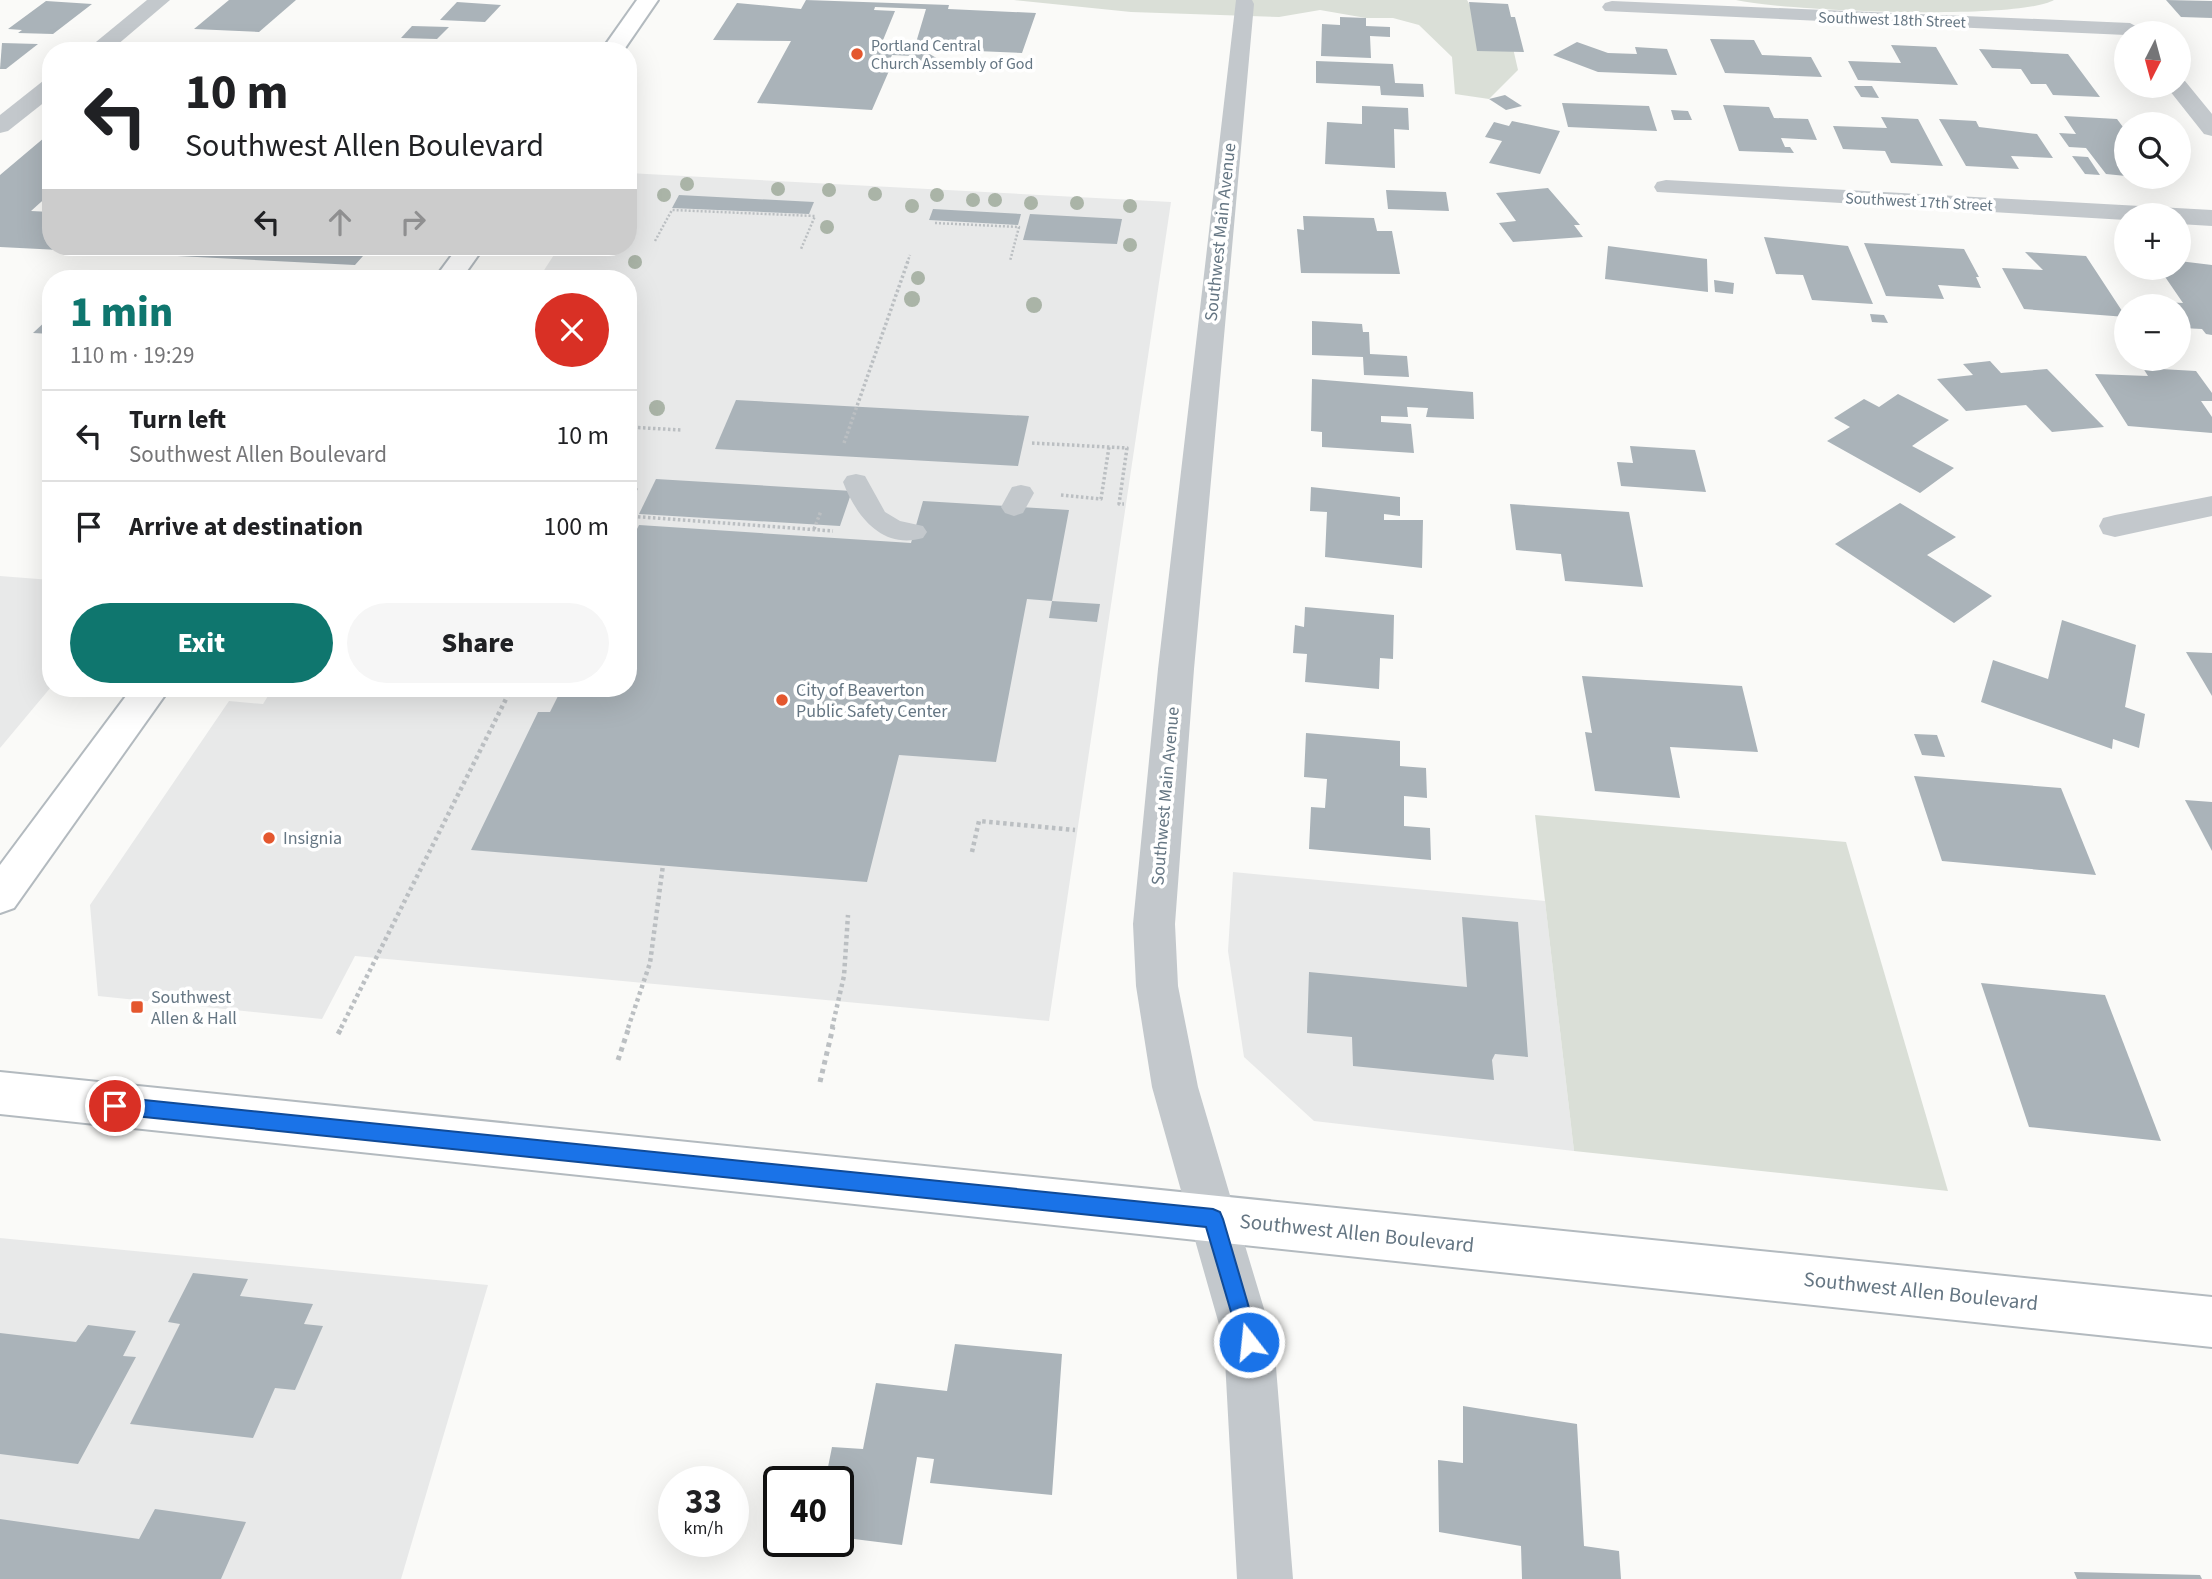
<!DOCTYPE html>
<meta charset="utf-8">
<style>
:root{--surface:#fff;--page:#f6f6f6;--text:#202124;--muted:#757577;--line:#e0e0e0;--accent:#0f766e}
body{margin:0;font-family:"Source Sans 3",sans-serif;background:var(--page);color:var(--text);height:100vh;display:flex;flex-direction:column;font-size:26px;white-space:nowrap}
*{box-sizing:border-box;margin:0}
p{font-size:23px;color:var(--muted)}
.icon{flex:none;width:38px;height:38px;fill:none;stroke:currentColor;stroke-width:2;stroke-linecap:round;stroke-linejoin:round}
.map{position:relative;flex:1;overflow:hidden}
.details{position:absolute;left:42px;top:270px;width:595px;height:427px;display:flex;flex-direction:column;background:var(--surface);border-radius:28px;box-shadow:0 7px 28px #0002}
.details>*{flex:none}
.banner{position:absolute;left:42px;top:42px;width:595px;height:214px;border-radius:28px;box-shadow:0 7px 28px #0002;background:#fff;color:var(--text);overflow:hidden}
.needle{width:46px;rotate:186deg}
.tools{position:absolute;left:2114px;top:21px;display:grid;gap:14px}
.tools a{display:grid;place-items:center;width:77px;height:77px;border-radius:50%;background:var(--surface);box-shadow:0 7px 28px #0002;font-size:35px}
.speed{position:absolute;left:658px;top:1466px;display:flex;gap:14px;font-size:35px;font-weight:700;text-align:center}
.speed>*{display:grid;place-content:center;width:91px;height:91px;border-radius:50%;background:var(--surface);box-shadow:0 7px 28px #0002;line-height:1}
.speed small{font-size:18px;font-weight:400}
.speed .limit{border:4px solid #111;border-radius:10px;background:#fff;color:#111}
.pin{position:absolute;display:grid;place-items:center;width:60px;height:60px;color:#fff;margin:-30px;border:4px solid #fff;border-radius:50%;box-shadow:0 2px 7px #0007}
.me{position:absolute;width:77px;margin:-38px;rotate:344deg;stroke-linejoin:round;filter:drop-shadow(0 0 5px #0008)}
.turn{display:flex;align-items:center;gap:24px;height:147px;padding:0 28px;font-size:32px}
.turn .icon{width:91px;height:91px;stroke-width:2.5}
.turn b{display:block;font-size:49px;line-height:60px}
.lanes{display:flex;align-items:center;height:66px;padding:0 28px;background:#0003;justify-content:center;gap:35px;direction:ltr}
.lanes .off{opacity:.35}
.round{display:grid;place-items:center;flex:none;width:74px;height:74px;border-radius:37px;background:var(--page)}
.head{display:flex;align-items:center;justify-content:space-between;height:119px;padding:0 28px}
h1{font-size:42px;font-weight:800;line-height:52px;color:var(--accent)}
.action{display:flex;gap:14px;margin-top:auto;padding:14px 28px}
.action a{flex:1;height:80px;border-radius:42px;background:var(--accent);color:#fff;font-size:28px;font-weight:800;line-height:80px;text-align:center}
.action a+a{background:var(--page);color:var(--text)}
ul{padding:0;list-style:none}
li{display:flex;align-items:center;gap:21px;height:91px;padding:0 28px;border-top:2px solid var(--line)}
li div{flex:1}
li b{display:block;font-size:26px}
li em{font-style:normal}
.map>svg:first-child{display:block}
</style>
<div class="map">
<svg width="2212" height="1579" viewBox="0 0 2212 1579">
<rect width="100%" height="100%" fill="#fafaf8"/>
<!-- built -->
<g fill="#e8e9e9">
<polygon points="628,173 1171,202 1049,1021 355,956 322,1019 98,996 90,905 229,701 263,704 273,688 628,688 628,278 539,278 559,247 628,247"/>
<polygon points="0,576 51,580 51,687 0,748"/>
<polygon points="1233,872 1545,901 1574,1151 1314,1121 1244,1057 1228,951"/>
<polygon points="0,1238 488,1285 401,1579 0,1579"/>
</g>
<!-- green -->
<g fill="#dadfd7">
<polygon points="1014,0 1467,0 1472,9 1510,35 1518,70 1489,99 1455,94 1452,57 1419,25 1393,18 1366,18 1320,10 1279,17 1131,12"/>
<path d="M1736,0H2054C2018,21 1783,11 1736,0Z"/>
<polygon points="1535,815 1846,842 1948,1191 1574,1151"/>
</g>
<!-- building -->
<g fill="#aab3b9" fill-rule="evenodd">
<polygon points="229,0 296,0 259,32 194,29"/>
<path d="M806,0L949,5L948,9L1036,13L1022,53L930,49L928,53L938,59L925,63L913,56L892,55L888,64H892L872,110L757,103L791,41L713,40L737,3L801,9ZM875,7L926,9L915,46L881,45L895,11L874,10Z"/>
<polygon points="2166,0 2212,1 2212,18 2181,17"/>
<polygon points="46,1 92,4 53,34 18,33 22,30 8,29"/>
<polygon points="457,2 501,5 485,22 440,20"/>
<polygon points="1469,2 1508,4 1511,17 1515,17 1524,52 1477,51"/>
<polygon points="1340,17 1366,18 1366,26 1390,27 1390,37 1370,36 1371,58 1321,56 1322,24 1340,25"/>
<polygon points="412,26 449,27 437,39 401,38"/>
<polygon points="1710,39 1754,40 1762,55 1811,57 1822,77 1725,73"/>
<polygon points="1577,42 1608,53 1637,54 1635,47 1667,49 1677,75 1598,72 1553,55"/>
<polygon points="2,43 38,44 6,69 0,69"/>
<polygon points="1891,45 1936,47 1958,85 1858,80 1848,61 1901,63"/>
<polygon points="1979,49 2068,54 2100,97 2053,95 2046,84 2031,84 2021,69 1992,68"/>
<polygon points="1316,61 1393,64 1395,83 1423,84 1424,97 1381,95 1380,86 1316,83"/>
<polygon points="1854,86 1872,86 1879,98 1861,97"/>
<polygon points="1505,95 1522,106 1506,110 1489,99"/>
<polygon points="1562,103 1649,106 1657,131 1568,127"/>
<polygon points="1723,105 1769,107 1774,118 1808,119 1817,140 1781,138 1785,147 1790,147 1794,153 1739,151"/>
<polygon points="1362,106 1408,108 1409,130 1394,129 1395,168 1325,164 1327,122 1362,124"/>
<polygon points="1671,110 1688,111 1692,120 1674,120"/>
<polygon points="2064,116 2117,119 2126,131 2126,176 2106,174 2086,148 2069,147 2059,133 2076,134"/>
<polygon points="1881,117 1918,119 1943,166 1891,163 1885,151 1843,149 1833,126 1887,128"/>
<polygon points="1939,119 1976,121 1979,127 2037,134 2053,158 2011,156 2019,169 1966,166"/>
<polygon points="1512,121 1560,131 1540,174 1489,163 1502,141 1485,137 1494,122 1509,126"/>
<polygon points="51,132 51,193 31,211 51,212 51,247 371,247 355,265 0,247 0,175"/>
<polygon points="2072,156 2088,157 2100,175 2085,174"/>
<polygon points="1548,188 1580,225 1574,225 1583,237 1513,242 1499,223 1516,221 1496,193"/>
<polygon points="1386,190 1446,192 1449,211 1388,209"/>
<polygon points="679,195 814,202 809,214 672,208"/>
<polygon points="933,209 1021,214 1018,225 929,220"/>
<polygon points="1030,214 1122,219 1117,244 1023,240"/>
<polygon points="1303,216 1374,218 1377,231 1392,231 1400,274 1301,273 1297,229 1304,230"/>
<polygon points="1764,237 1848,246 1873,304 1812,300 1803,275 1776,274"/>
<polygon points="1864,243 1964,249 1979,277 1976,277 1981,288 1938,285 1944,299 1886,296"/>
<polygon points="1608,246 1707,259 1708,292 1605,279"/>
<polygon points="2025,252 2086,256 2126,317 2024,309 2002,268 2043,270"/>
<polygon points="2179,261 2212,265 2212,335 2206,334 2202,329 2182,328 2179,306 2167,306 2164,302 2183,303 2159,268 2179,268"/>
<polygon points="1714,280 1734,283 1733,294 1715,292"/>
<polygon points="1870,314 1884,315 1888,323 1872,322"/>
<polygon points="51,316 51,334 33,333"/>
<polygon points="1312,321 1362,324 1363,332 1369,332 1370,354 1407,356 1409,377 1364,375 1363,357 1312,355"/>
<polygon points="1990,361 2001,373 2047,369 2104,427 2052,432 2026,405 1966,411 1937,379 1973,375 1963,364"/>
<polygon points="2143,368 2196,371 2212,393 2212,401 2201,401 2212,417 2212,433 2128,426 2095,374 2148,376"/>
<polygon points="1312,379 1473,392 1474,419 1426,417 1428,408 1407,407 1408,417 1381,416 1381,422 1411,424 1414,453 1322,447 1322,432 1311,431"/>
<polygon points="1898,394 1949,420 1912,446 1954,468 1920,493 1827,441 1850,427 1834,418 1864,399 1879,407"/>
<polygon points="736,400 1029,416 1018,466 715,449"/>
<polygon points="1630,446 1695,450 1706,492 1621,486 1617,462 1633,463"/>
<polygon points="656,479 852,491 840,526 639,514"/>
<polygon points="1311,487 1400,497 1400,516 1384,514 1384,520 1423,520 1422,568 1325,557 1327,512 1310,511"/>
<polygon points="923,501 1069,510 1052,601 1027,599 996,762 899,755 867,882 471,850 538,712 550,712 562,688 628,688 628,547 639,525 911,543"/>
<polygon points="1900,503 1956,537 1927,555 1992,596 1954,623 1835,544"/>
<polygon points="1510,504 1629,512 1643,587 1565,581 1561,554 1516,550"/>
<polygon points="1052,601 1100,604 1097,622 1049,618"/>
<polygon points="1305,607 1394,615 1393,659 1380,658 1379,689 1305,682 1307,654 1293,653 1295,625 1304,627"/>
<polygon points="2062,620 2136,645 2125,707 2145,714 2139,748 2113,739 2112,749 1981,702 1993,660 2048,679"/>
<polygon points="2186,652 2212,653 2212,696"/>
<polygon points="1582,676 1742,686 1758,752 1670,747 1680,798 1595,791 1585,732 1592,733"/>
<polygon points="1306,733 1400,741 1400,766 1426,768 1427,798 1404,796 1404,826 1430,828 1431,860 1309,849 1311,807 1325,808 1327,779 1304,777"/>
<polygon points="1914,734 1937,735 1945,757 1922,755"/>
<polygon points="1914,776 2061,788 2096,875 1942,861"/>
<polygon points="2185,800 2212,802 2212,851"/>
<polygon points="1462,917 1518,922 1528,1057 1495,1054 1492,1060 1494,1080 1353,1066 1352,1037 1307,1033 1309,972 1467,987"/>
<polygon points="1981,983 2105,995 2161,1141 2029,1127"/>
<polygon points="193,1273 248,1279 240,1296 313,1304 304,1324 323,1326 295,1390 275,1388 253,1438 130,1424 180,1324 168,1322"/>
<polygon points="88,1325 136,1331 123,1356 136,1357 78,1464 0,1454 0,1333 76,1342"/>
<polygon points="955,1344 1062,1354 1052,1495 930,1483 934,1459 917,1457 902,1545 838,1537 838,1482 825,1482 832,1447 863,1449 876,1383 947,1391"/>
<polygon points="1463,1406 1577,1424 1584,1546 1619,1551 1621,1579 1522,1579 1521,1546 1439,1532 1438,1460 1463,1463"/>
<polygon points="155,1509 246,1522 221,1579 0,1579 0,1519 139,1539"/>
<polygon points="2074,1572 2200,1575 2202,1579 2077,1579"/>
</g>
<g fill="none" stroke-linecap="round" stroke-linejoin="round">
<defs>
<g id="secondary">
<polygon points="637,0 658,0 623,51 601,51"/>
<polygon points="458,247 484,247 462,278 435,278"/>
<polygon points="132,688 170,688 14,908 0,913 0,865"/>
<polygon points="0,1072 2212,1297 2212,1347 0,1114"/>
</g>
</defs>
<!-- secondary casing -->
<use href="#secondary" stroke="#b3babf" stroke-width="4"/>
<!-- path-far3 -->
<g stroke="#bbbfc2" stroke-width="2.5" stroke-dasharray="2 2" stroke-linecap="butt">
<polyline points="935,223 1019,227 1010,261"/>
<polyline points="655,241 672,210 815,216 801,249"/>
<polyline points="907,263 910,255"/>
</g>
<!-- path-far2 -->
<g stroke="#bbbfc2" stroke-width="3.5" stroke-dasharray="2.5 2.5" stroke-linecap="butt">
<polyline points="628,427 681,430"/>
<polyline points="844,443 908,261"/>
<polyline points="1032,443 1127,448 1119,504 1124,504"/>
<polyline points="628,486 637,487 628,504"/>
<polyline points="1061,495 1101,499 1109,447"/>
<polyline points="628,516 833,531"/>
<polyline points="814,529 821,511"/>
</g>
<!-- path-far1 -->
<g stroke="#bbbfc2" stroke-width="4.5" stroke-dasharray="3.5 3.5" stroke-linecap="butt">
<polyline points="972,852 979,821 1075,830"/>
<polyline points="341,1028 510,691 470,688"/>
<polyline points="628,1028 650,963 663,865"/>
<polyline points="832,1028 844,976 848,915"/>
</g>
<!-- path -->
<g stroke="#bbbfc2" stroke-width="5" stroke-dasharray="4.5 4.5" stroke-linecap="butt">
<polyline points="338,1034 342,1027"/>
<polyline points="618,1060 629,1027"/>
<polyline points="820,1082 833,1027"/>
</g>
<!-- service -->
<g fill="#c3c8cc" fill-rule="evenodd">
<path d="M856,474L865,476L885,512L900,521L923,526L927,532L923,538C882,550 856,516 843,482L847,476Z"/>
<polygon points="1021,485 1030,487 1034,493 1023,513 1014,516 1005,513 1001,507 1012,487"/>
</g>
<!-- minor -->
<g fill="#c3c8cc" fill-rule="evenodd">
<polygon points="147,0 170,0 110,51 85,51"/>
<polygon points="1236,0 1252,0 1254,4 1194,669 1175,924 1178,986 1198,1087 1237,1219 1230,1236 1213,1242 1196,1236 1189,1219 1152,1087 1136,986 1133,924 1158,669"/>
<polygon points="1612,1 2130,23 2141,29 2138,33 2126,35 1605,11 1602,7 1605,3"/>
<polygon points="51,79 51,97 8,131 0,133 0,115 43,81"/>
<polygon points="2179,80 2185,81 2212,114 2212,136 2204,134 2166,86 2179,86"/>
<polygon points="1666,180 2212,210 2212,226 2179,224 2179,215 2126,215 2126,220 1657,192 1654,187 1657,182"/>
<polygon points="2212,496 2212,516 2115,537 2103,534 2099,526 2103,518 2115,515"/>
</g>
<!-- tertiary -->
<polygon fill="#c3c8cc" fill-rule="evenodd" points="1213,1196 1230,1202 1237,1219 1274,1342 1293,1579 1237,1579 1224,1342 1189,1219 1196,1202"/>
<!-- secondary -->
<use href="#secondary" fill="#fff" fill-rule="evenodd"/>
</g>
<!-- trees -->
<g fill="#aab4a7">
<circle cx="687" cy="184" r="7"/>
<circle cx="778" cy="189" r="7"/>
<circle cx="829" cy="190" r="7"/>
<circle cx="875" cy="194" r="7"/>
<circle cx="664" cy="195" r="7"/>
<circle cx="937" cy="195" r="7"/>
<circle cx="973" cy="200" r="7"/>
<circle cx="995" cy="200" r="7"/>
<circle cx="1031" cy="203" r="7"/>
<circle cx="1077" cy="203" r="7"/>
<circle cx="912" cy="206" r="7"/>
<circle cx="1130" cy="206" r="7"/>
<circle cx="827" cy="227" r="7"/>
<circle cx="1130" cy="245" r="7"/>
<circle cx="635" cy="262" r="7"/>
<circle cx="918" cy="278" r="7"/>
<circle cx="912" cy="299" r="8"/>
<circle cx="1034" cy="305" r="8"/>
<circle cx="657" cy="408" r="8"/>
</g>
<!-- route -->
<polygon fill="#1a73e8" stroke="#114b97" stroke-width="2" points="115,1097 1213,1209 1220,1212 1223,1219 1259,1342 1256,1349 1249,1352 1242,1349 1206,1227 115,1114 108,1112 105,1106 108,1100"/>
<!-- markers -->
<g fill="#e4572e" stroke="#fff" stroke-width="2.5">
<circle cx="857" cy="54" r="7"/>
<circle cx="782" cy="700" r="7"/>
<circle cx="269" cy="838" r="7"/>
<rect x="130" y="1000" width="14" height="14" rx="3.5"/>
</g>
<g text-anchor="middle" stroke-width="7" stroke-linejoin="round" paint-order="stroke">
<!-- far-street labels -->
<g font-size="16" fill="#657683" stroke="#fff">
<text transform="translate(1892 19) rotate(2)" y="6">Southwest 18th Street</text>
<text transform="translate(1919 201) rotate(3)" y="6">Southwest 17th Street</text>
</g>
<!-- far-poi labels -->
<g font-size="16" fill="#657683" stroke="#fff" text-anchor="start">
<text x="871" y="51">Portland Central<tspan x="871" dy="18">Church Assembly of God</tspan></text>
</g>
<!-- street labels -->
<g font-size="18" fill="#657683" stroke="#fff">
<text transform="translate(1220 232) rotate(-84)" y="6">Southwest Main Avenue</text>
<text transform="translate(1165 796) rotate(-85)" y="6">Southwest Main Avenue</text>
</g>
<!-- poi labels -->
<g font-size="18" fill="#657683" stroke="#fff" text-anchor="start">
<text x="796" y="696">City of Beaverton<tspan x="796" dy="21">Public Safety Center</tspan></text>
<text x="283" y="844">Insignia</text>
<text x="151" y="1003">Southwest<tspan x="151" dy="21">Allen &amp; Hall</tspan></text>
</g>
<!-- near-street labels -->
<g font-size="21" fill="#657683" stroke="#fff">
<text transform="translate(1357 1233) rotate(6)" y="7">Southwest Allen Boulevard</text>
<text transform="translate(1921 1291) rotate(6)" y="7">Southwest Allen Boulevard</text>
</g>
</g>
</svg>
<div class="tools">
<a><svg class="needle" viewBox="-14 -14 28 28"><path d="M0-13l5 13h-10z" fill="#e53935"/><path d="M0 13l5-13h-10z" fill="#757577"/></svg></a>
<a><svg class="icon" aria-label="search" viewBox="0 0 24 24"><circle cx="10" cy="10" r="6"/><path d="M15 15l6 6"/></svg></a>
<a>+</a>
<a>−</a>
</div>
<div class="speed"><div>33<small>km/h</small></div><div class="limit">40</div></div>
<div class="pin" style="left:115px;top:1106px;background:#d93025"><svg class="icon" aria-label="arrive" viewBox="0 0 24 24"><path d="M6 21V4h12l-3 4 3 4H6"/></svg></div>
<svg class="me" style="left:1249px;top:1342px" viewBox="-20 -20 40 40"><circle r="17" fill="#1a73e8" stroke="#fff" stroke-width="3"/><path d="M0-11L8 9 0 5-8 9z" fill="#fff"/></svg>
<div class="banner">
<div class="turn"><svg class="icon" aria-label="left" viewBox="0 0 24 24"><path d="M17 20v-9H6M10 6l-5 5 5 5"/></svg><div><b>10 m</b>Southwest Allen Boulevard</div></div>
<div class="lanes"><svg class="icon" aria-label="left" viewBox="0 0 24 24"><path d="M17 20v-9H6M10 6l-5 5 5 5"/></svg><svg class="icon off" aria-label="ahead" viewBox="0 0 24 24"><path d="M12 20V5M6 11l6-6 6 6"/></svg><svg class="icon off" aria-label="right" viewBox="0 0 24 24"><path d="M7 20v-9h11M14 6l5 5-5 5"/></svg></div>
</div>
<section class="details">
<div class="head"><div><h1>1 min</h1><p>110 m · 19:29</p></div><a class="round" style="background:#d93025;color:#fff"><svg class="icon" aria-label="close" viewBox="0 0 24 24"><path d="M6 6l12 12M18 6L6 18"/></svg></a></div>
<ul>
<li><svg class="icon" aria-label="left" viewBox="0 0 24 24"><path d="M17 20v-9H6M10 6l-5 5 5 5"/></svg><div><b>Turn left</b><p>Southwest Allen Boulevard</p></div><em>10 m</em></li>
<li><svg class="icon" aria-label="arrive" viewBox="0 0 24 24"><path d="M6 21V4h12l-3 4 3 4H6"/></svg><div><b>Arrive at destination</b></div><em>100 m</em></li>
</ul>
<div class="action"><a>Exit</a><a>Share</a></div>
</section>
</div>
